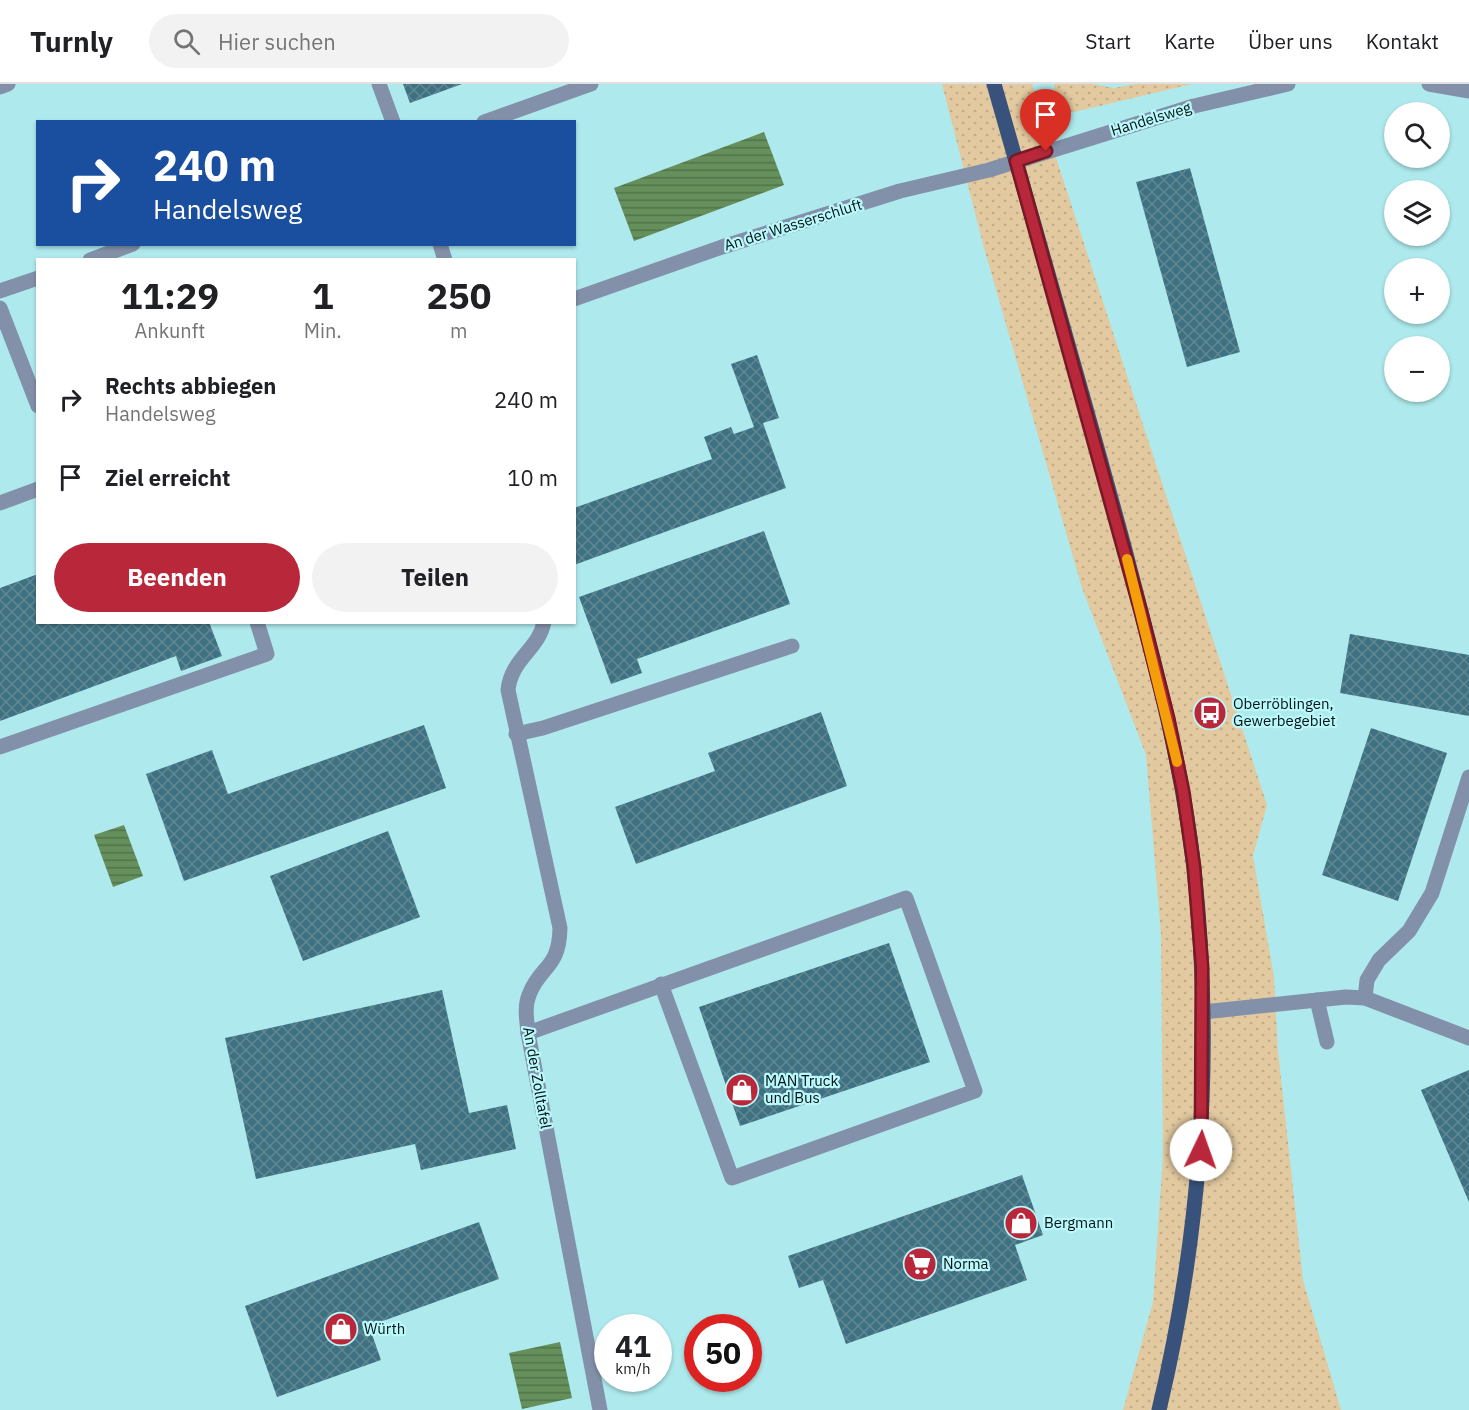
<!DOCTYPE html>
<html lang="de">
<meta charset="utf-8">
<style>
:root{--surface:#fff;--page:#f2f2f2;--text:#202124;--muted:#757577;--line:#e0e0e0;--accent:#b8273a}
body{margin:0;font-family:"IBM Plex Sans",sans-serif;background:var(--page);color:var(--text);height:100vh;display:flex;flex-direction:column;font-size:22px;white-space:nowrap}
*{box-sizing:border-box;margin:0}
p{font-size:20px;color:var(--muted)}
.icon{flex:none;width:33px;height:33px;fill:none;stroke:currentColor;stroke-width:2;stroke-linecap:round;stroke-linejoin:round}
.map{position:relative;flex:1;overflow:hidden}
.panel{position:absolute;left:36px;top:174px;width:540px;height:366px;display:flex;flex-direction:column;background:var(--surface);border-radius:0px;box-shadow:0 2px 4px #0004}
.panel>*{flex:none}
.guide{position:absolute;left:36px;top:36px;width:540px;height:126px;border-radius:0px;box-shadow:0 2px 4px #0004;background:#1a4fa0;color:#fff;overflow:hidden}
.tools{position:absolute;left:1384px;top:18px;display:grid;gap:12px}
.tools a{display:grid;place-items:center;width:66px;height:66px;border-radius:50%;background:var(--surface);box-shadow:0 2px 4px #0004;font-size:30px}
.speed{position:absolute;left:594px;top:1230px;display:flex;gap:12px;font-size:30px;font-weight:700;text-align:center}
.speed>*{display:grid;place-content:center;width:78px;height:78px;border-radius:50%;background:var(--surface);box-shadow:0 2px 4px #0004;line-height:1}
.speed small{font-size:15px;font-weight:400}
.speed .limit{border:9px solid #d22;background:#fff;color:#111}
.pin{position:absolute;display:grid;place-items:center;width:51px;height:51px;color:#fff;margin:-62px -26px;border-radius:50% 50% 50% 0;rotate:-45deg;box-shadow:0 0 6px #0007}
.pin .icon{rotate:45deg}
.me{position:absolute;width:66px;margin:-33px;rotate:3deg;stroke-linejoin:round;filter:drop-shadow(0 0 4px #0008)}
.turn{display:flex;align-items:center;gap:21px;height:126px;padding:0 18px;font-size:27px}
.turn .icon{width:78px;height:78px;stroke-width:2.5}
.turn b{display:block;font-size:42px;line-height:51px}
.eta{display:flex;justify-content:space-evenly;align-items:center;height:102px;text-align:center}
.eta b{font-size:36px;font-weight:700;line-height:42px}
.action{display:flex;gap:12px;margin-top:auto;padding:12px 18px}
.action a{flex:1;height:69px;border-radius:36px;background:var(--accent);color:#fff;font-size:24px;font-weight:700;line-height:69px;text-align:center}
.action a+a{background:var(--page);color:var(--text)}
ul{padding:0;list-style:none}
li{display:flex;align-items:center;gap:18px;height:78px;padding:0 18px}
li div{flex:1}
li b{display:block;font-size:22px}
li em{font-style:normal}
header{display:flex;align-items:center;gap:36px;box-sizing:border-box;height:84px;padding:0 30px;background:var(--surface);border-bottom:2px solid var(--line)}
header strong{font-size:28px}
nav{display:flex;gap:33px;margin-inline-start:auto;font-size:21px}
.search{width:420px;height:54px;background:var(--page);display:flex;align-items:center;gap:15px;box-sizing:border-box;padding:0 21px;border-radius:33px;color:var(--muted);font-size:22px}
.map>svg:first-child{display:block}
</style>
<header>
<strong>Turnly</strong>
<div class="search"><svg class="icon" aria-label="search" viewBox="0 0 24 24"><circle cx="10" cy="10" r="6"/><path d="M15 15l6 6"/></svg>Hier suchen</div>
<nav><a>Start</a><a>Karte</a><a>Über uns</a><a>Kontakt</a></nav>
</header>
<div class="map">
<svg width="1469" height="1326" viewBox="0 0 1469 1326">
<defs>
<pattern id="grass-dots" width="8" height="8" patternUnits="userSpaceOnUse" patternTransform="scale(1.5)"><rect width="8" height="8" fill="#e2c99f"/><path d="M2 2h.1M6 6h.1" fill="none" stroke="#c0ac88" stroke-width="1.8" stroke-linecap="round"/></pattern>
<pattern id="water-rules" width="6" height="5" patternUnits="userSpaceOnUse" patternTransform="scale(1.5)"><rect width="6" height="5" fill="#658f5b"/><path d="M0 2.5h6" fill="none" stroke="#51744a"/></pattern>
<pattern id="building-cross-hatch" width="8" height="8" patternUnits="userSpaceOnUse" patternTransform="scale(1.5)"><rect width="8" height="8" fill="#3e7282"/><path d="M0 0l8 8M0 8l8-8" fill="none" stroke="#618792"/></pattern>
</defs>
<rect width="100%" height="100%" fill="#aeeaed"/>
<!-- grass -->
<g fill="url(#grass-dots)">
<polygon points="942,0 1032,0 1267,721 1253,772 1274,893 1278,967 1303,1196 1341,1326 1123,1326 1153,1218 1163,1072 1161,850 1146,671 1082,504 984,164"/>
<path d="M1054,0H1092L1114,4L1136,0H1192L1074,28C1058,26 1055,14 1054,0Z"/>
</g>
<!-- water -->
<g fill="url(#water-rules)">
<polygon points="764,48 784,101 634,157 614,104"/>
<polygon points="124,741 143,792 113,803 94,751"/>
<polygon points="560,1258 572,1314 522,1325 509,1269"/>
</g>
<!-- building -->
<g fill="url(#building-cross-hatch)">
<polygon points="403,0 462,0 410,19"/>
<polygon points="1190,84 1240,268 1187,283 1136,98"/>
<polygon points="757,271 779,334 763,339 786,404 574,481 574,424 712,375 704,353 731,343 734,350 754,343 731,280"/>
<polygon points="764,447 790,520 637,575 642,589 611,600 579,513"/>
<polygon points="38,490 38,538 209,538 222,572 181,587 176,572 0,637 0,504"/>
<polygon points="1350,550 1469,571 1469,632 1340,609"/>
<polygon points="821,628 847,702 636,780 615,723 715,687 708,669"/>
<polygon points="424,641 446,704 184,797 146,690 212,666 228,710"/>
<polygon points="1371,644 1447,669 1398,817 1322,791"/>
<polygon points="388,747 420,833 303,877 270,792"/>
<polygon points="889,859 930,978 740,1042 699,923"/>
<polygon points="442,906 469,1029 507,1021 516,1065 421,1086 415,1060 256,1095 225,954"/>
<polygon points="1469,986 1469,1118 1421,1006"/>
<polygon points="1022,1091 1043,1151 1015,1161 1027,1196 846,1260 823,1196 799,1204 788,1172"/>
<polygon points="479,1138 499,1195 369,1242 381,1276 277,1313 245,1222"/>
</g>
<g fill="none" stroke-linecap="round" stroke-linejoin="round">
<!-- minor -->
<g stroke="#8291a9" stroke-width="15">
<polyline points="379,0 393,38"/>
<polyline points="1429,0 1469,7"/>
<polyline points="0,3 8,0"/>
<polyline points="484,38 591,0"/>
<polyline points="440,160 445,176"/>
<polyline points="90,176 133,160"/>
<polyline points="0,207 38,194"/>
<polyline points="574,215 722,163 900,107 989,86 1194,22 1288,0"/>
<polyline points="0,224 38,322"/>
<polyline points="0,419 38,405"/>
<path d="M544,538C539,565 511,575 508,606L560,844C559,886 540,881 529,911C524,923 527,937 528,949L600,1326"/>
<polyline points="516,650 543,644 792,562"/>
<polyline points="0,663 267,570 257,538"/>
<polyline points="1365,914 1367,896 1379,876 1409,847 1432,809 1469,693"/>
<polyline points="1317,916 1327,958"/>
<polyline points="1203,928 1346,913 1365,914 1469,954"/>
<polyline points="528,949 906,814 975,1007 732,1094 661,900"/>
</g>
<!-- major -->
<path stroke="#38527b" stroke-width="15" d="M994,0C1038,155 1083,310 1125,466C1152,571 1182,676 1194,785C1214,969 1202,1146 1159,1326"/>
</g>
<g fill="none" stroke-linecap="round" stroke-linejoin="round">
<defs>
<polyline id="route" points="1046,67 1016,77 1141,528 1168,634 1183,707 1194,783 1202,883 1201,1066"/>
</defs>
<!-- route casing -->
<use href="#route" stroke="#781926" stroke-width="15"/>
<!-- route -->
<use href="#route" stroke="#b8273a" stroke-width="10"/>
<!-- slow -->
<polyline stroke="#f59e0b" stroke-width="10" points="1127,475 1177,678"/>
</g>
<!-- icons -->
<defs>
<symbol id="bus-disc" viewBox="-11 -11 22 22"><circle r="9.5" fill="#b8273a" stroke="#bbf8fb"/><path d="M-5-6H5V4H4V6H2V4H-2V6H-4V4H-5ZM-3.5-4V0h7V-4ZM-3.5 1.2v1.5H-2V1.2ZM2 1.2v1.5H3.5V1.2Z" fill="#fff"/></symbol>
<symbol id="shop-disc" viewBox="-11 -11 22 22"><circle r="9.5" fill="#b8273a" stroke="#bbf8fb"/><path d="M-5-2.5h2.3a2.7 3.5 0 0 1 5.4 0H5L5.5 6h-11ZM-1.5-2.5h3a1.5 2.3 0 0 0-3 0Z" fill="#fff"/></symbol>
<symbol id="supermarket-disc" viewBox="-11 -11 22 22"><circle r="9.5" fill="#b8273a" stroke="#bbf8fb"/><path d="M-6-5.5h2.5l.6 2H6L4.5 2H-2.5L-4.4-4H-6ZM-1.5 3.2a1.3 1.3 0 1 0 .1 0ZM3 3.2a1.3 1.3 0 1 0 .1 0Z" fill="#fff"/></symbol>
</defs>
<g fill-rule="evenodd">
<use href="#bus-disc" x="1191" y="610" width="38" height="38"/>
<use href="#shop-disc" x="723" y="987" width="38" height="38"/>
<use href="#shop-disc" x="1002" y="1120" width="38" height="38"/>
<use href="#supermarket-disc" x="901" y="1161" width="38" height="38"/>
<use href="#shop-disc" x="322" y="1226" width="38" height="38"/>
</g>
<g text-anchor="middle" stroke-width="4.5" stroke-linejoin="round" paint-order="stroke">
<!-- street labels -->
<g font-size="15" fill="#001315" stroke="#bbf8fb">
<text transform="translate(1151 35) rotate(-17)" y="5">Handelsweg</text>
<text transform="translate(793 141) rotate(-17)" y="5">An der Wasserschluft</text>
<text transform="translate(537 994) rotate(80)" y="5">An der Zolltafel</text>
</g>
<!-- poi labels -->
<g font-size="15" fill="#001315" stroke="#bbf8fb" text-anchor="start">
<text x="1233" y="625">Oberröblingen,<tspan x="1233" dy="17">Gewerbegebiet</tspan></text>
<text x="765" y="1002">MAN Truck<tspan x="765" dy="17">und Bus</tspan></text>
<text x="1044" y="1144">Bergmann</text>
<text x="943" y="1185">Norma</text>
<text x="364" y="1250">Würth</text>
</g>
</g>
</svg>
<div class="tools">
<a><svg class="icon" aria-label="search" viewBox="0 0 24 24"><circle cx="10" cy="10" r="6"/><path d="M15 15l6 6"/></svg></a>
<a><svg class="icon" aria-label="layers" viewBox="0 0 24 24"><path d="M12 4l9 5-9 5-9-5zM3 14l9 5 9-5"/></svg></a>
<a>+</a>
<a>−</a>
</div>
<div class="speed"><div>41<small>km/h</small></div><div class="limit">50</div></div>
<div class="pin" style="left:1046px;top:67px;background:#d93025"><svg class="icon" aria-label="arrive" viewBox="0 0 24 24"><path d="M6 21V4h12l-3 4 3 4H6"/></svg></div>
<svg class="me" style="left:1201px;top:1066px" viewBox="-20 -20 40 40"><circle r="19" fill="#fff"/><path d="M0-13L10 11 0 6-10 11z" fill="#b8273a"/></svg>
<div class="guide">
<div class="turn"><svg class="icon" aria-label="right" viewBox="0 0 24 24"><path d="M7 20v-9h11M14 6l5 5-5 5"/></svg><div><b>240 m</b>Handelsweg</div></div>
</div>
<section class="panel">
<div class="eta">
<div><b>11:29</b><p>Ankunft</p></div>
<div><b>1</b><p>Min.</p></div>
<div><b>250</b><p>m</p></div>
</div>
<ul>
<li><svg class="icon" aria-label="right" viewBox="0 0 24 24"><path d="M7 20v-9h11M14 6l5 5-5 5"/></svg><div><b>Rechts abbiegen</b><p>Handelsweg</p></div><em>240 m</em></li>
<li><svg class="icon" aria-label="arrive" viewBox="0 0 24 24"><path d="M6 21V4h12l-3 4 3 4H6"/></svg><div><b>Ziel erreicht</b></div><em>10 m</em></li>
</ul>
<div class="action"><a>Beenden</a><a>Teilen</a></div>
</section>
</div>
